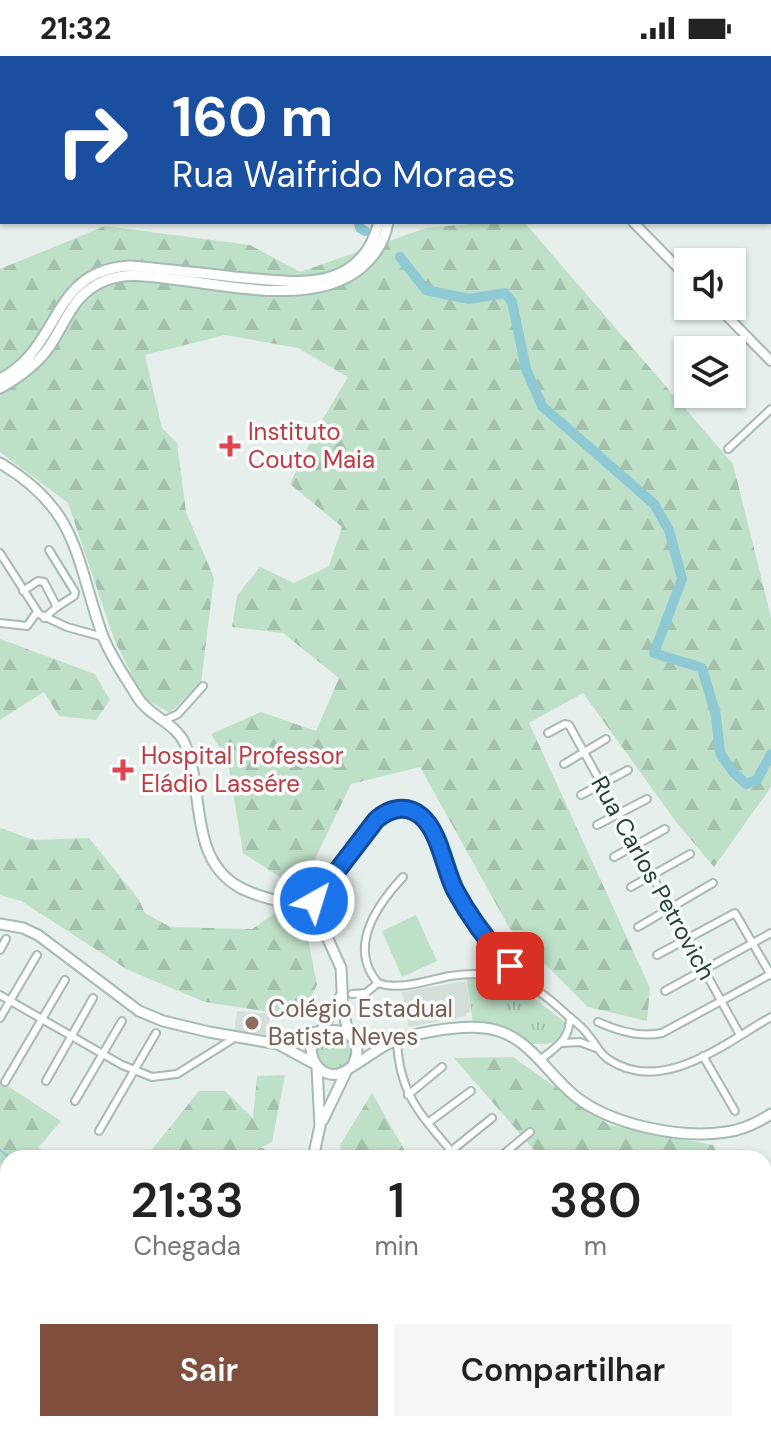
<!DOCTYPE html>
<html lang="pt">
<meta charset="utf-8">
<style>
:root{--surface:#fff;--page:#f6f6f6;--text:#222;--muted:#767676;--accent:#804e3d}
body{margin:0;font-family:"DM Sans",sans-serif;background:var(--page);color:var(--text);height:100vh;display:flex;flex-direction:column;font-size:30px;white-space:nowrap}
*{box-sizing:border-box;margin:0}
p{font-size:26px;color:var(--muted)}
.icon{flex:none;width:44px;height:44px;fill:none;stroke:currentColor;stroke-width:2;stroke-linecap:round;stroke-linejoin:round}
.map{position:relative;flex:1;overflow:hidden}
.drawer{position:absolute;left:0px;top:1094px;width:772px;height:282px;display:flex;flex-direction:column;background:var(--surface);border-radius:24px 24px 0 0;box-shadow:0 2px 6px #0004}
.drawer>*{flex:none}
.top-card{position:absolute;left:0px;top:0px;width:772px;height:168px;box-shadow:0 2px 6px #0004;background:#1a4fa0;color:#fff;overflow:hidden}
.buttons{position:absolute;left:674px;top:192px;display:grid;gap:16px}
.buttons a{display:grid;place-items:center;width:72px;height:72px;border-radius:0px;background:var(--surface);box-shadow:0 2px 6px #0004;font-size:40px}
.pin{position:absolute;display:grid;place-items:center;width:68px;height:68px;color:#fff;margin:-34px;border-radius:16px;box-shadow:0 4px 12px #0006}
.me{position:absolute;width:88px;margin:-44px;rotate:39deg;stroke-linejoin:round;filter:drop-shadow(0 0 6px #0008)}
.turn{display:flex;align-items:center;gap:28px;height:168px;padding:0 40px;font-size:36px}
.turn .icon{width:104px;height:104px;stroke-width:2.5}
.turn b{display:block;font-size:56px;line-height:68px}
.eta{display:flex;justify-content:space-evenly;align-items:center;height:136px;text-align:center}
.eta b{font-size:48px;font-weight:600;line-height:56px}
.cta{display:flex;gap:16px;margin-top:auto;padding:16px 40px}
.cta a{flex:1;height:92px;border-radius:0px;background:var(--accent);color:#fff;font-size:32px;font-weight:600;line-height:92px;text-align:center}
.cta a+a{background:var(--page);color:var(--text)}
.status{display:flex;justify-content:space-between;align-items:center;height:56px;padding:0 40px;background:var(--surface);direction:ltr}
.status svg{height:22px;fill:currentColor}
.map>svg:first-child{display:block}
</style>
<div class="status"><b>21:32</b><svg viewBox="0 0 49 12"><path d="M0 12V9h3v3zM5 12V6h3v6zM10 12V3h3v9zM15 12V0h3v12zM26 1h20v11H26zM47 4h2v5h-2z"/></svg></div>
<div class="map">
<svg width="771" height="1375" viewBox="0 0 771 1375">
<defs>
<pattern id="grass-tufts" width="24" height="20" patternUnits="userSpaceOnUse" patternTransform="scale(2)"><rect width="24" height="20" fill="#bfe0c8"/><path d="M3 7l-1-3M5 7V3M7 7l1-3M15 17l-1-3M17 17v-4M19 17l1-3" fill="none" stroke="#a4c1ad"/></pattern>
<pattern id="forest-firs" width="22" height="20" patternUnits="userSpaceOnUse" patternTransform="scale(2)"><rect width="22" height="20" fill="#bfe0c8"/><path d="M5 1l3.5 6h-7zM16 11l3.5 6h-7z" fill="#a4c1ad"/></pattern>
</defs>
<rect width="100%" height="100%" fill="#e6efeb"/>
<!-- built -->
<g fill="#d4dfda">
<polygon points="466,925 471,956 466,957 466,960 409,971 402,936"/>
<polygon points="237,955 270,958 269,979 234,976"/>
</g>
<!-- grass -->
<g fill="url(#grass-tufts)">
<polygon points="466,921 508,925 528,932 530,939 566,967 560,984 547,988 534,988 508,974 491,968 473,966"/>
<circle cx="333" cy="995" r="19"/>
</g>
<!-- forest -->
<g fill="url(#forest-firs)">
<polygon points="493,166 524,166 733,408 771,561 771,731 714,811 677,767 583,637 529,667 650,932 647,965 588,951 510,873 420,711 351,728 299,836 317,929 307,949 284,958 205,946 128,914 21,845 0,839 0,772 34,784 89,782 139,844 145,857 170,871 252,873 277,856 286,825 243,797 228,706 211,678 261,656 316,675 339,622 283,577 232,571 237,540 260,511 294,527 329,510 342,471 290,428 314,378 348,321 298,292 225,279 145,299 162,372 177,387 186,456 214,522 201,627 170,657 143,642 114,583 68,447 0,396 0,213 105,170 250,189 300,216 426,172"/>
<polygon points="0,583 95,618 110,644 96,664 59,660 44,636 0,664"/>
<polygon points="513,1001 609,1069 713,1089 720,1102 541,1102 454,1002"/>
<polygon points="285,1019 272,1086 240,1102 145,1102 199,1035 225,1035 253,1062 257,1020"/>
<polygon points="0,1025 61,1065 38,1092 63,1102 8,1102 8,1114 0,1107"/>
<polygon points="372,1037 409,1102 341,1102 340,1089"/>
<polygon points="771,1110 771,1375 286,1375 291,1368 764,1368 764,1114"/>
</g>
<!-- pitch -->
<polygon fill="#bfe0c8" points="416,859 437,905 402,921 382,875"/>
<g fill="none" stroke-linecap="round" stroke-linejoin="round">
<!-- stream -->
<g stroke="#8ec9d4" stroke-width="2">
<polyline points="0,1094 10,1102"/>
<polyline points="135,1375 140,1368"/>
</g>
<!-- river -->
<g stroke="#8ec9d4" stroke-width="10">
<polyline points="242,0 245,2"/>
<polyline points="359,166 360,172 365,175"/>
<polyline points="400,201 426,234 469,243 505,237 512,246 526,313 542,350 654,448 669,474 682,523 654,597 702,612 716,660 720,697 733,716 746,728 757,724 771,698"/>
<polyline points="764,1311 771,1306"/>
<polyline points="741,1368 745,1375"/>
</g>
<defs>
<g id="minor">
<polyline points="50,0 51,2"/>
<polyline points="75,0 76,2"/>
<polyline points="216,0 216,2"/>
<polyline points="410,0 410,2"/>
<polyline points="15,2 16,0"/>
<polyline points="117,2 117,0"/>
<polyline points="147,2 148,0"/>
<polyline points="193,2 194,0"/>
<polyline points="0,6 2,6"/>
<polyline points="0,55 2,55"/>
<polyline points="0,93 2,93"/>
<polyline points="728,393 771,353"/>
<polyline points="49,494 75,536 74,540 57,551"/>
<polyline points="0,497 39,558 67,571 103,581"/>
<polyline points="23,535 38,525 44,526 57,551 44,562"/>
<polyline points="0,567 27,570 37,556"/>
<polyline points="165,664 178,658 203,630"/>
<polyline points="548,677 565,668 569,669 740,979"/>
<polyline points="564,708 606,683"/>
<polyline points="581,739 628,714"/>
<polyline points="597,769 647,743"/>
<polyline points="614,801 665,773"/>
<polyline points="631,831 690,798"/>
<path d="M303,852L314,845L376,764C389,753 406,748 421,759C439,774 446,816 457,837C476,873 500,901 530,927"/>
<polyline points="638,871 713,827"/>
<polyline points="0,894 6,883"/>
<polyline points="657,899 735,857 771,919"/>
<path d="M378,927C400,935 428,924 450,920C469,917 487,917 505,921C531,927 548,941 567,959C574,965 583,971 589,980C596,988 599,997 608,1003C662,1040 725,987 771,961"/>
<path d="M378,927C347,891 377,849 403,821"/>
<polyline points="665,935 771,877"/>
<polyline points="352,938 366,937 378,927"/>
<polyline points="0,939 122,1009 152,1021 177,1018 236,981"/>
<polyline points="0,962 37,899"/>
<path d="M598,966C618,975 640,982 662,977L771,918"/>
<path d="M397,984C399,1040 423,1061 457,1102"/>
<polyline points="562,987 580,986 596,992"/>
<polyline points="703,1000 735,1055"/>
<path d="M540,1004C556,991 570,984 570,961"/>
<polyline points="46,1025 93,942"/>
<polyline points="5,1026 65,924"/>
<polyline points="408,1039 442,1011"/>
<polyline points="75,1045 122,965"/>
<polyline points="429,1066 471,1035"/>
<polyline points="99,1075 156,977"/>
<polyline points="451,1095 492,1062"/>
<polyline points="255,1102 261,1097"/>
<polyline points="499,1102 530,1076"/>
<polyline points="0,1147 8,1153"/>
<polyline points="0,1329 8,1320"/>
<polyline points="68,1375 68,1368"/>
<polyline points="207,1375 210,1368"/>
</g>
<g id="tertiary">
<polyline points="574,0 574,2"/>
<polyline points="633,166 688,222"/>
<polyline points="717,250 771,305"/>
</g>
<g id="secondary">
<polyline points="297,0 298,2"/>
<polyline points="306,0 307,2"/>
<path d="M0,323C62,292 49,214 130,210C165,213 200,217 235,221C293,226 360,240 379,166"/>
<path d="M0,332C18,322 34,311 47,294C66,268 72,238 104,225C126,216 148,220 171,223C228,229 314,251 361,212C375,200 385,185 388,166"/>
<path d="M0,407C79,454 75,501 102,578C110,600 126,622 138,642C150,661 175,666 185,688C205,735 188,802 239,831C258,842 282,845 303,852L310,856L322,870L341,912L343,954L348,976"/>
<polyline points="0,868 23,872 38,879 139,955 163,965 209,976 278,988 315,1008"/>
<path d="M341,940L311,993C312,1007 322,1021 338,1018C347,1016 373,996 384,990C407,977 459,969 485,972C528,977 545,1016 575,1040C611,1069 681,1083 726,1076C743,1074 757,1067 771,1058"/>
<polyline points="351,979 393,985"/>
<path d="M273,984C295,983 342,963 354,984C359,992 357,1000 353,1009"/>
<polyline points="323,1064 346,1016"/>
<polyline points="313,1102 320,1070 317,1011"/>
<polyline points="248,1375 250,1368"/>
</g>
</defs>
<!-- minor casing -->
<use href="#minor" stroke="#a8b8b2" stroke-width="10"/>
<!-- tertiary casing -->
<use href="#tertiary" stroke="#a8b8b2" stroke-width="12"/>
<!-- secondary casing -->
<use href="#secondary" stroke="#a4bbb3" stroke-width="13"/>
<!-- minor -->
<use href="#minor" stroke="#fff" stroke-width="6"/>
<!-- tertiary -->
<use href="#tertiary" stroke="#fff" stroke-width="8"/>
<!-- secondary -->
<use href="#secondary" stroke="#fff" stroke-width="9"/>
</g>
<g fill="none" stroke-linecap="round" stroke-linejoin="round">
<defs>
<path id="route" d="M314,845L376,764C389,752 407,748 421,760C440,776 444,812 455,834C470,862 488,886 510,910"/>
</defs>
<!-- route casing -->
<use href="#route" stroke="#114b97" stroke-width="20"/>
<!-- route -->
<use href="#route" stroke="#1a73e8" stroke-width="14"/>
</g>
<!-- markers -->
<g fill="#e0444e" stroke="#f7fbf9" stroke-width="3">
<path d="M226 378h8v8h8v8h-8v8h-8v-8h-8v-8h8z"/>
<path d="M119 702h8v8h8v8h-8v8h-8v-8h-8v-8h8z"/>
</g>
<circle fill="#8d6e63" stroke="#f7fbf9" stroke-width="3" cx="252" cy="967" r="8"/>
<g text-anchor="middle" stroke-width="7" stroke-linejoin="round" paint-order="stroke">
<!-- health labels -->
<g font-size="24" fill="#be3a42" stroke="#f7fbf9" text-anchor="start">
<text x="248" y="384">Instituto<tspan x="248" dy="28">Couto Maia</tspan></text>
<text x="141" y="708">Hospital Professor<tspan x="141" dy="28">Eládio Lassére</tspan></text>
</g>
<!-- street labels -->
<g font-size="24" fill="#24423a" stroke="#f7fbf9">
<text transform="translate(653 822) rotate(61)" y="8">Rua Carlos Petrovich</text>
</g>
<!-- education labels -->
<g font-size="24" fill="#785e54" stroke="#f7fbf9" text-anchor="start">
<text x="268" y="961">Colégio Estadual<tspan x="268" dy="28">Batista Neves</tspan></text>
</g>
</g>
</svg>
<div class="buttons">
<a><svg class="icon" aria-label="sound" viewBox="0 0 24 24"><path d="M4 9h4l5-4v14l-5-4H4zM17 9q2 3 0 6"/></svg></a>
<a><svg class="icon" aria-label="layers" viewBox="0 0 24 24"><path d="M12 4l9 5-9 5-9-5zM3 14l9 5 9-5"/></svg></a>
</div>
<div class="pin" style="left:510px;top:910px;background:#d93025"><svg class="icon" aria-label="arrive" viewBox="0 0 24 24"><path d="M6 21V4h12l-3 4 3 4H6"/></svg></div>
<svg class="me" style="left:314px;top:845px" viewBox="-20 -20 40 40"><circle r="17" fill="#1a73e8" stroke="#fff" stroke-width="3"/><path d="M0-11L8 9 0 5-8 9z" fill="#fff"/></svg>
<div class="top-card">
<div class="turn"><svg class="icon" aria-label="right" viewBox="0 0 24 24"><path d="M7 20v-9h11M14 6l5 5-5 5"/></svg><div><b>160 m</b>Rua Waifrido Moraes</div></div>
</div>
<section class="drawer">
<div class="eta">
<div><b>21:33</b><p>Chegada</p></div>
<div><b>1</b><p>min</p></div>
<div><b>380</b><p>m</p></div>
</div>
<div class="cta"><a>Sair</a><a>Compartilhar</a></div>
</section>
</div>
